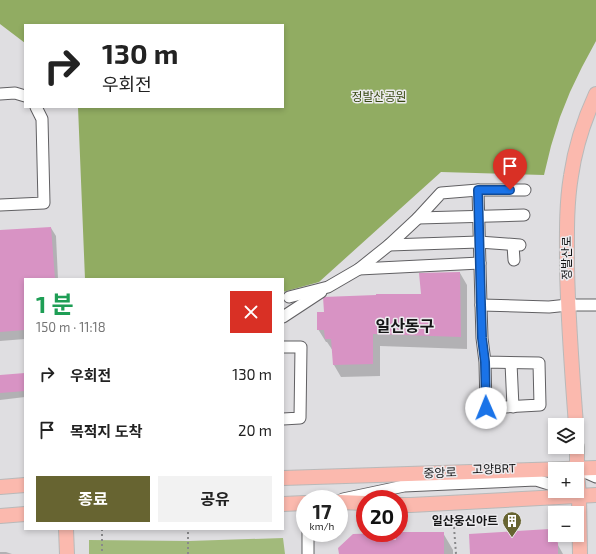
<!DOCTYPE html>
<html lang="ko">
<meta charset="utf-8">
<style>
:root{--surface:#fff;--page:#f2f2f2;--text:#222;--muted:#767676;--accent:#676431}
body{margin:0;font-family:"Exo 2","Noto Sans KR",sans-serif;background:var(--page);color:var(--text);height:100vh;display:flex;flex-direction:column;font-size:15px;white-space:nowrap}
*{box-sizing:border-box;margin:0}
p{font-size:13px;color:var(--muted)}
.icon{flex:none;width:22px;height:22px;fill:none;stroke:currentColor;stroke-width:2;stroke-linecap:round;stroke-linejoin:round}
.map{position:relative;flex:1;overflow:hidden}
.side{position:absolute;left:24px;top:278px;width:260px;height:252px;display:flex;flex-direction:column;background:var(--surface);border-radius:0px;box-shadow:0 2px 6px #0003}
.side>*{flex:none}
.hud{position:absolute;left:24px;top:24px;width:260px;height:84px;border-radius:0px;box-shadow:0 2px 6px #0003;background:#fff;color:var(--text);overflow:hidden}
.buttons{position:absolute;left:548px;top:418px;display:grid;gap:8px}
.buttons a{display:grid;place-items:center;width:36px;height:36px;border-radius:0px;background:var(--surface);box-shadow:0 2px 6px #0003;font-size:20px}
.speed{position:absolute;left:296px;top:490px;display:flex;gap:8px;font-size:20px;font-weight:700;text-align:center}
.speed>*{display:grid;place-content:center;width:52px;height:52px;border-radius:50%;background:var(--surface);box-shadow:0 2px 6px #0003;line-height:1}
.speed small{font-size:10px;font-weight:400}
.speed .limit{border:6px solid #d22;background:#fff;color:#111}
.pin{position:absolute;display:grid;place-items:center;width:34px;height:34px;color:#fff;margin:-41px -17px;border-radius:50% 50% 50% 0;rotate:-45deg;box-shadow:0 0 4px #0007}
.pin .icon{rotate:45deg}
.me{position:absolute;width:44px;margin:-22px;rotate:359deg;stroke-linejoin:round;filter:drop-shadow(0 0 3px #0008)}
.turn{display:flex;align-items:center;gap:14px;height:84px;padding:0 12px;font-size:18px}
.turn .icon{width:52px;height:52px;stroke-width:2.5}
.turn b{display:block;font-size:28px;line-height:34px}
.round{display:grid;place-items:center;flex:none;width:42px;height:42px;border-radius:0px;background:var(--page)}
.overview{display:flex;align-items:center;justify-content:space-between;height:68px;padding:0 12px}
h1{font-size:24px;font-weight:700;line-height:30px;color:#1e9e55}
.button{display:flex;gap:8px;margin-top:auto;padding:8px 12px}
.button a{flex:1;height:46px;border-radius:0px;background:var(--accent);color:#fff;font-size:16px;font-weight:700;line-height:46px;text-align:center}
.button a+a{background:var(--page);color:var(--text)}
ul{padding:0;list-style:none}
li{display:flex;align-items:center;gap:12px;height:56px;padding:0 12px}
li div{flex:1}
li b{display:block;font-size:15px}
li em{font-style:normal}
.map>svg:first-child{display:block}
</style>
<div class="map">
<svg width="596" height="554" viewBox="0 0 596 554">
<rect width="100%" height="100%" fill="#dfdee1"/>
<!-- green -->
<polygon fill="#a2ba7b" points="283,538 285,554 89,554 89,540 189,541"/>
<!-- forest -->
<polygon fill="#91ac62" points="0,0 596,0 596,41 582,67 570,92 560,117 551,146 544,175 441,172 319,282 283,292 283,279 85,279 78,107 283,107 283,25 25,25 25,43 0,24"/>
<!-- shadow -->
<g fill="#0003">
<polygon points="51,228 56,236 58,279 25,279 25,339 0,341 0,231"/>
<polygon points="460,273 467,285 467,349 380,346 380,376 341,377 334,365 333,351 327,342 326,342 318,329 422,295"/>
<polygon points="25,374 25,397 0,400 0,376"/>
<polygon points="550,531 563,554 471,554"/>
<polygon points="443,533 453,550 453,554 340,554 385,534 389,541"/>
<polygon points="0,552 6,552 12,554 0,554"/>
</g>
<!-- building -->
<g fill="#d893c4">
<polygon points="51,227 55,279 25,279 25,330 0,332 0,230"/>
<polygon points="460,272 461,337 373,334 373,364 333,365 331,339 325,339 324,330 317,330 317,312 324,312 323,297 376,295 376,294 421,294 419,273"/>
<polygon points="25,373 25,391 0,393 0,375"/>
<polygon points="550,529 558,543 558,554 470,554 469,534"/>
<polygon points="399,532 444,532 444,554 339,554 338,548 353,534 386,533 386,540 396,540 396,533"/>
</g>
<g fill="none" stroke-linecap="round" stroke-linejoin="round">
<defs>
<g id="minor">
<polyline points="0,94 15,93 25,96"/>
<polyline points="478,190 481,305 482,338 485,362 486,408 540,405 539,363 485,362"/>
<polyline points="0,205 44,203 42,119 36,107"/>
<polyline points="418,218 524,215"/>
<polyline points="389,245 479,242 520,245"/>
<polyline points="513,245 514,260"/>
<polyline points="359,269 480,263"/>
<polyline points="289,297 328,287 359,269 389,245 418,218 441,193 478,190 525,190"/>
<polyline points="481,305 549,307 568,305 596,305"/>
<polyline points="283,317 321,292"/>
<polyline points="283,347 301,347 300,418 283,419"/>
<polyline points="511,363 513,407"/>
<polyline points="578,469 596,477"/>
<polyline points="343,499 404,486 536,480 555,486"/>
<polyline points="308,533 308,554"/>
</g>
<g id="major">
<path d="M576,425C572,372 568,320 567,267C567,237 566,206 571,176C575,148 584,120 596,94"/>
<polyline points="577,469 577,447"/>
<polyline points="577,472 579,496 580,554"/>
<polyline points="283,478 596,468"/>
<polyline points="0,487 25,485"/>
<polyline points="339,502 365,503"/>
<polyline points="283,504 305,503"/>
<polyline points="399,505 411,505 596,495"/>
<polyline points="0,516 25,514"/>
<polyline points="66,529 67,554"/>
</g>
</defs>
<!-- minor casing -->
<use href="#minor" stroke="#616063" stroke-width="13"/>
<!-- major casing -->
<use href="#major" stroke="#b9b9b9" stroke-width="16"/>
<!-- path -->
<g stroke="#89898b" stroke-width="2" stroke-dasharray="2 3" stroke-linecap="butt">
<polyline points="454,527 456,554"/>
<polyline points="102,529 102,554"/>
<polyline points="188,554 188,531"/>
</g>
<!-- minor -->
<use href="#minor" stroke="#fff" stroke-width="11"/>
<!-- major -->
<use href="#major" stroke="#fbb9ae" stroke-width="14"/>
</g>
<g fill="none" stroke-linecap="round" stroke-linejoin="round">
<defs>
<polyline id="route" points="486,408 485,362 482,338 481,305 478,190 510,190"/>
</defs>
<!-- route casing -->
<use href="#route" stroke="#114b97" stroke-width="10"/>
<!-- route -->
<use href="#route" stroke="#1a73e8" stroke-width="7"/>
</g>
<!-- icons -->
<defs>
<symbol id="building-pin" viewBox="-11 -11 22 30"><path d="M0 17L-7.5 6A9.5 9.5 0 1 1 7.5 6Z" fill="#676431" stroke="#ecebee"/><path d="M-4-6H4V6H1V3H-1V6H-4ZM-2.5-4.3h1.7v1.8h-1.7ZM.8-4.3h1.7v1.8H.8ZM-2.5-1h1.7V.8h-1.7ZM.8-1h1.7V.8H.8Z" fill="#fff"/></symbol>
</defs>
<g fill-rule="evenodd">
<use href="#building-pin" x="501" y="510" width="22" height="30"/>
</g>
<g text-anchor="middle" stroke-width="3" stroke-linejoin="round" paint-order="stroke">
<!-- park labels -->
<g font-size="12" fill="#384913" stroke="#ecebee">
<text x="379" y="101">정발산공원</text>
</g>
<!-- street labels -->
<g font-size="12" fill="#161617" stroke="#ecebee">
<text transform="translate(567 258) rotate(-90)" y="4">정발산로</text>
<text transform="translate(494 469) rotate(-2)" y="4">고양BRT</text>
<text transform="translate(440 473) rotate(-2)" y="4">중앙로</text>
</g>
<!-- poi labels -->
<g font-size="12" font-weight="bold" fill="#161617" stroke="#ecebee" text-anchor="end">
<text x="498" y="525">일산웅신아트</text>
</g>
<!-- district labels -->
<g font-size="16" font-weight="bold" fill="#161617" stroke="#ecebee">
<text x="405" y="332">일산동구</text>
</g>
</g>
</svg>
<div class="buttons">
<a><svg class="icon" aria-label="layers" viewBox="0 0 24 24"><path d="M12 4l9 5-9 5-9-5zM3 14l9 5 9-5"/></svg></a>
<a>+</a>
<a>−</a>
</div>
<div class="speed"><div>17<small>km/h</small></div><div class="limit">20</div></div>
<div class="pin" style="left:510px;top:190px;background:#d93025"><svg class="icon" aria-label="arrive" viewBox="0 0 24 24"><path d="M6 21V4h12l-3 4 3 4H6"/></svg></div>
<svg class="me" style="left:486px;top:408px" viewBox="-20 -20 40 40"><circle r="19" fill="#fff"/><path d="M0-13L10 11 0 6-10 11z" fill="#1a73e8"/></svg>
<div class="hud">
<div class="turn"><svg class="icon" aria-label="right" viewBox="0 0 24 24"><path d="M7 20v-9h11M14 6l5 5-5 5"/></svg><div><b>130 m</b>우회전</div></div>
</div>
<section class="side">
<div class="overview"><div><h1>1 분</h1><p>150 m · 11:18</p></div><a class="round" style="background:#d93025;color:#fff"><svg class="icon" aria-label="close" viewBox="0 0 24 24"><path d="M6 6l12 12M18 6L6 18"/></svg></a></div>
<ul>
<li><svg class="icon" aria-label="right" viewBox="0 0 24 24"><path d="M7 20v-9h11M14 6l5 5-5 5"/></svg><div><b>우회전</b></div><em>130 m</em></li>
<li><svg class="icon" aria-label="arrive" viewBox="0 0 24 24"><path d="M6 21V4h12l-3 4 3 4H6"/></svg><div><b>목적지 도착</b></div><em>20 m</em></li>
</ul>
<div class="button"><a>종료</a><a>공유</a></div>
</section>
</div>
